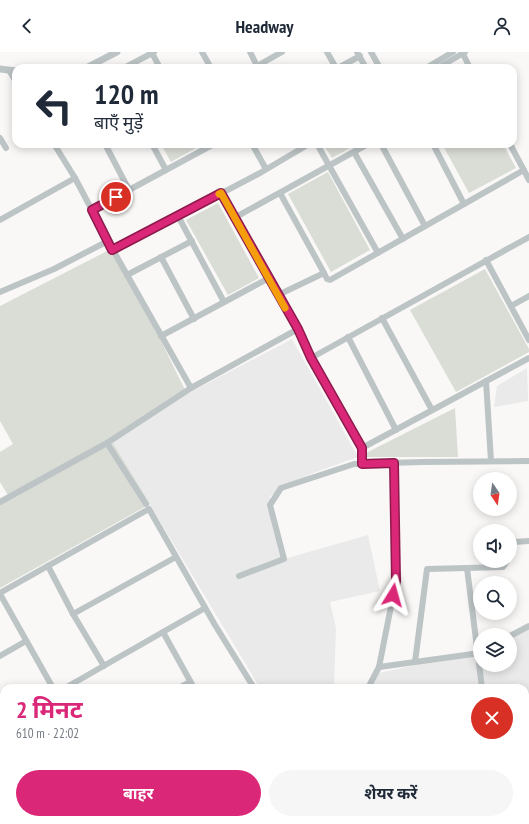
<!DOCTYPE html>
<html lang="hi">
<meta charset="utf-8">
<style>
:root{--surface:#fff;--page:#f6f6f7;--text:#1f2937;--muted:#747a83;--accent:#db2777}
body{margin:0;font-family:"PT Sans Narrow","Noto Sans Devanagari",sans-serif;background:var(--page);color:var(--text);height:100vh;display:flex;flex-direction:column;font-size:15px;white-space:nowrap}
*{box-sizing:border-box;margin:0}
p{font-size:13px;color:var(--muted)}
.icon{flex:none;width:22px;height:22px;fill:none;stroke:currentColor;stroke-width:2;stroke-linecap:round;stroke-linejoin:round}
.map{position:relative;flex:1;overflow:hidden}
.drawer{position:absolute;left:0px;top:632px;width:529px;height:140px;display:flex;flex-direction:column;background:var(--surface);border-radius:12px 12px 0 0;box-shadow:0 2px 10px #0003}
.drawer>*{flex:none}
.hud{position:absolute;left:12px;top:12px;width:505px;height:84px;border-radius:12px;box-shadow:0 2px 10px #0003;background:#fff;color:var(--text);overflow:hidden}
.needle{width:26px;rotate:167deg}
.controls{position:absolute;left:473px;top:420px;display:grid;gap:8px}
.controls a{display:grid;place-items:center;width:44px;height:44px;border-radius:50%;background:var(--surface);box-shadow:0 2px 10px #0003;font-size:20px}
.pin{position:absolute;display:grid;place-items:center;width:34px;height:34px;color:#fff;margin:-17px;border:2px solid #fff;border-radius:50%;box-shadow:0 1px 4px #0007}
.me{position:absolute;width:44px;margin:-22px;rotate:8deg;stroke-linejoin:round;filter:drop-shadow(0 0 3px #0008)}
.turn{display:flex;align-items:center;gap:14px;height:84px;padding:0 16px;font-size:18px}
.turn .icon{width:52px;height:52px;stroke-width:2.5}
.turn b{display:block;font-size:28px;line-height:34px}
.round{display:grid;place-items:center;flex:none;width:42px;height:42px;border-radius:21px;background:var(--page)}
.overview{display:flex;align-items:center;justify-content:space-between;height:68px;padding:0 16px}
h1{font-size:24px;font-weight:700;line-height:30px;color:var(--accent)}
.button{display:flex;gap:8px;margin-top:auto;padding:8px 16px}
.button a{flex:1;height:46px;border-radius:24px;background:var(--accent);color:#fff;font-size:16px;font-weight:700;line-height:46px;text-align:center}
.button a+a{background:var(--page);color:var(--text)}
header{display:flex;justify-content:space-between;align-items:center;height:52px;padding:0 16px;background:var(--surface);font-size:18px;font-weight:700}
.map>svg:first-child{display:block}
</style>
<header><svg class="icon" aria-label="back" viewBox="0 0 24 24"><path d="M15 5l-7 7 7 7"/></svg>Headway<svg class="icon" aria-label="person" viewBox="0 0 24 24"><circle cx="12" cy="8" r="4"/><path d="M4 21q1-7 8-7t8 7"/></svg></header>
<div class="map">
<svg width="529" height="772" viewBox="0 0 529 772">
<rect width="100%" height="100%" fill="#f9f8f6"/>
<!-- built -->
<g fill="#e9eae9">
<polygon points="292,287 358,405 313,421 270,444 284,507 368,483 380,539 330,550 336,576 334,633 323,635 323,636 260,636 110,386 187,342"/>
<polygon points="527,316 528,349 494,355 497,334"/>
<polygon points="529,573 529,648 525,649 525,636 372,636 379,621 480,599 480,613 510,613 510,583"/>
<polygon points="525,681 529,681 529,772 495,772 495,768 525,768"/>
</g>
<!-- green -->
<g fill="#daddd5">
<polygon points="166,92 203,92 171,110 162,94"/>
<polygon points="323,92 357,92 332,106"/>
<polygon points="442,92 503,92 516,116 469,141"/>
<polygon points="328,120 370,198 331,220 288,142"/>
<polygon points="218,151 259,226 228,243 186,168"/>
<polygon points="115,195 187,342 110,386 150,452 0,536 0,450 9,445 0,430 0,400 13,392 0,369 0,254"/>
<polygon points="485,217 529,297 529,300 456,340 410,258"/>
<polygon points="455,356 458,405 358,405"/>
</g>
<g fill="none" stroke-linecap="round" stroke-linejoin="round">
<!-- minor -->
<g stroke="#bdc4c6" stroke-width="6">
<polyline points="202,0 211,16"/>
<polyline points="250,0 258,16"/>
<polyline points="327,0 336,16"/>
<polyline points="357,0 366,16"/>
<polyline points="371,0 380,16"/>
<polyline points="152,1 160,16"/>
<polyline points="463,2 470,16"/>
<polyline points="257,14 282,0"/>
<polyline points="124,16 154,0"/>
<polyline points="338,16 360,4"/>
<polyline points="426,16 453,0"/>
<polyline points="438,16 465,0"/>
<polyline points="9,18 16,30"/>
<polyline points="0,86 6,96"/>
<polyline points="54,92 75,126 113,198 191,336"/>
<polyline points="105,92 129,138"/>
<polyline points="152,92 166,118"/>
<polyline points="252,92 266,117"/>
<polyline points="317,92 378,201"/>
<polyline points="381,92 425,174"/>
<polyline points="433,92 464,152"/>
<polyline points="510,92 529,128"/>
<polyline points="354,100 403,187"/>
<polyline points="221,141 298,277 311,306 362,396 363,412"/>
<polyline points="280,141 324,221 327,227 330,228 524,118"/>
<polyline points="92,158 214,92"/>
<polyline points="178,164 224,250"/>
<polyline points="234,166 368,92"/>
<polyline points="0,168 75,126"/>
<polyline points="113,198 260,121 309,92"/>
<polyline points="161,205 194,267"/>
<polyline points="486,208 529,288"/>
<polyline points="127,223 192,189"/>
<polyline points="0,240 54,217 108,189"/>
<polyline points="278,243 324,221"/>
<polyline points="511,254 529,244"/>
<polyline points="382,266 432,358"/>
<polyline points="161,284 269,226"/>
<polyline points="348,285 396,378"/>
<polyline points="311,306 529,185"/>
<polyline points="486,329 491,409"/>
<polyline points="107,391 146,452"/>
<polyline points="362,396 529,306"/>
<polyline points="0,450 107,391 191,336 298,277"/>
<polyline points="510,496 514,490 529,489"/>
<polyline points="48,514 73,562 176,505"/>
<polyline points="239,524 284,507 270,453 281,436 354,412 422,410 529,409"/>
<polyline points="0,541 149,457 215,573 254,636"/>
<polyline points="0,542 53,636"/>
<polyline points="73,562 104,614"/>
<polyline points="163,580 194,636"/>
<polyline points="510,584 529,574"/>
<polyline points="0,604 26,589"/>
<polyline points="415,610 427,517 467,516"/>
<polyline points="379,615 480,601"/>
<polyline points="65,636 205,556"/>
<polyline points="179,636 190,630"/>
<polyline points="368,636 379,615 396,529 394,411"/>
<polyline points="482,636 467,516 503,515 507,509"/>
<polyline points="0,676 4,683"/>
<polyline points="0,706 4,703"/>
<polyline points="0,738 4,736"/>
<polyline points="127,768 129,772"/>
<polyline points="323,768 325,772"/>
<polyline points="368,768 370,772"/>
<polyline points="429,768 431,772"/>
<polyline points="35,772 41,768"/>
<polyline points="207,772 215,768"/>
<polyline points="472,772 473,768"/>
<polyline points="485,772 485,768"/>
</g>
<!-- tertiary -->
<g stroke="#bdc4c6" stroke-width="7">
<polyline points="86,16 117,0"/>
<polyline points="0,17 16,19"/>
<polyline points="525,656 529,655"/>
<polyline points="525,669 529,668"/>
<polyline points="288,772 295,768"/>
<polyline points="308,772 316,768"/>
</g>
</g>
<g fill="none" stroke-linecap="round" stroke-linejoin="round">
<defs>
<polyline id="route" points="116,145 92,158 112,198 221,141 298,277 311,306 362,396 362,412 394,411 396,529 393,543"/>
</defs>
<!-- route casing -->
<use href="#route" stroke="#8e194d" stroke-width="10"/>
<!-- route -->
<use href="#route" stroke="#db2777" stroke-width="7"/>
<!-- slow -->
<polyline stroke="#f59e0b" stroke-width="7" points="219,142 221,141 285,256"/>
</g>
</svg>
<div class="controls">
<a><svg class="needle" viewBox="-14 -14 28 28"><path d="M0-13l5 13h-10z" fill="#e53935"/><path d="M0 13l5-13h-10z" fill="#747a83"/></svg></a>
<a><svg class="icon" aria-label="sound" viewBox="0 0 24 24"><path d="M4 9h4l5-4v14l-5-4H4zM17 9q2 3 0 6"/></svg></a>
<a><svg class="icon" aria-label="search" viewBox="0 0 24 24"><circle cx="10" cy="10" r="6"/><path d="M15 15l6 6"/></svg></a>
<a><svg class="icon" aria-label="layers" viewBox="0 0 24 24"><path d="M12 4l9 5-9 5-9-5zM3 14l9 5 9-5"/></svg></a>
</div>
<div class="pin" style="left:116px;top:145px;background:#d93025"><svg class="icon" aria-label="arrive" viewBox="0 0 24 24"><path d="M6 21V4h12l-3 4 3 4H6"/></svg></div>
<svg class="me" style="left:393px;top:543px" viewBox="-20 -20 40 40"><path d="M0-17L14 15 0 8-14 15z" fill="#db2777" stroke="#fff" stroke-width="4"/></svg>
<div class="hud">
<div class="turn"><svg class="icon" aria-label="left" viewBox="0 0 24 24"><path d="M17 20v-9H6M10 6l-5 5 5 5"/></svg><div><b>120 m</b>बाएँ मुड़ें</div></div>
</div>
<section class="drawer">
<div class="overview"><div><h1>2 मिनट</h1><p>610 m · 22:02</p></div><a class="round" style="background:#d93025;color:#fff"><svg class="icon" aria-label="close" viewBox="0 0 24 24"><path d="M6 6l12 12M18 6L6 18"/></svg></a></div>
<div class="button"><a>बाहर</a><a>शेयर करें</a></div>
</section>
</div>
